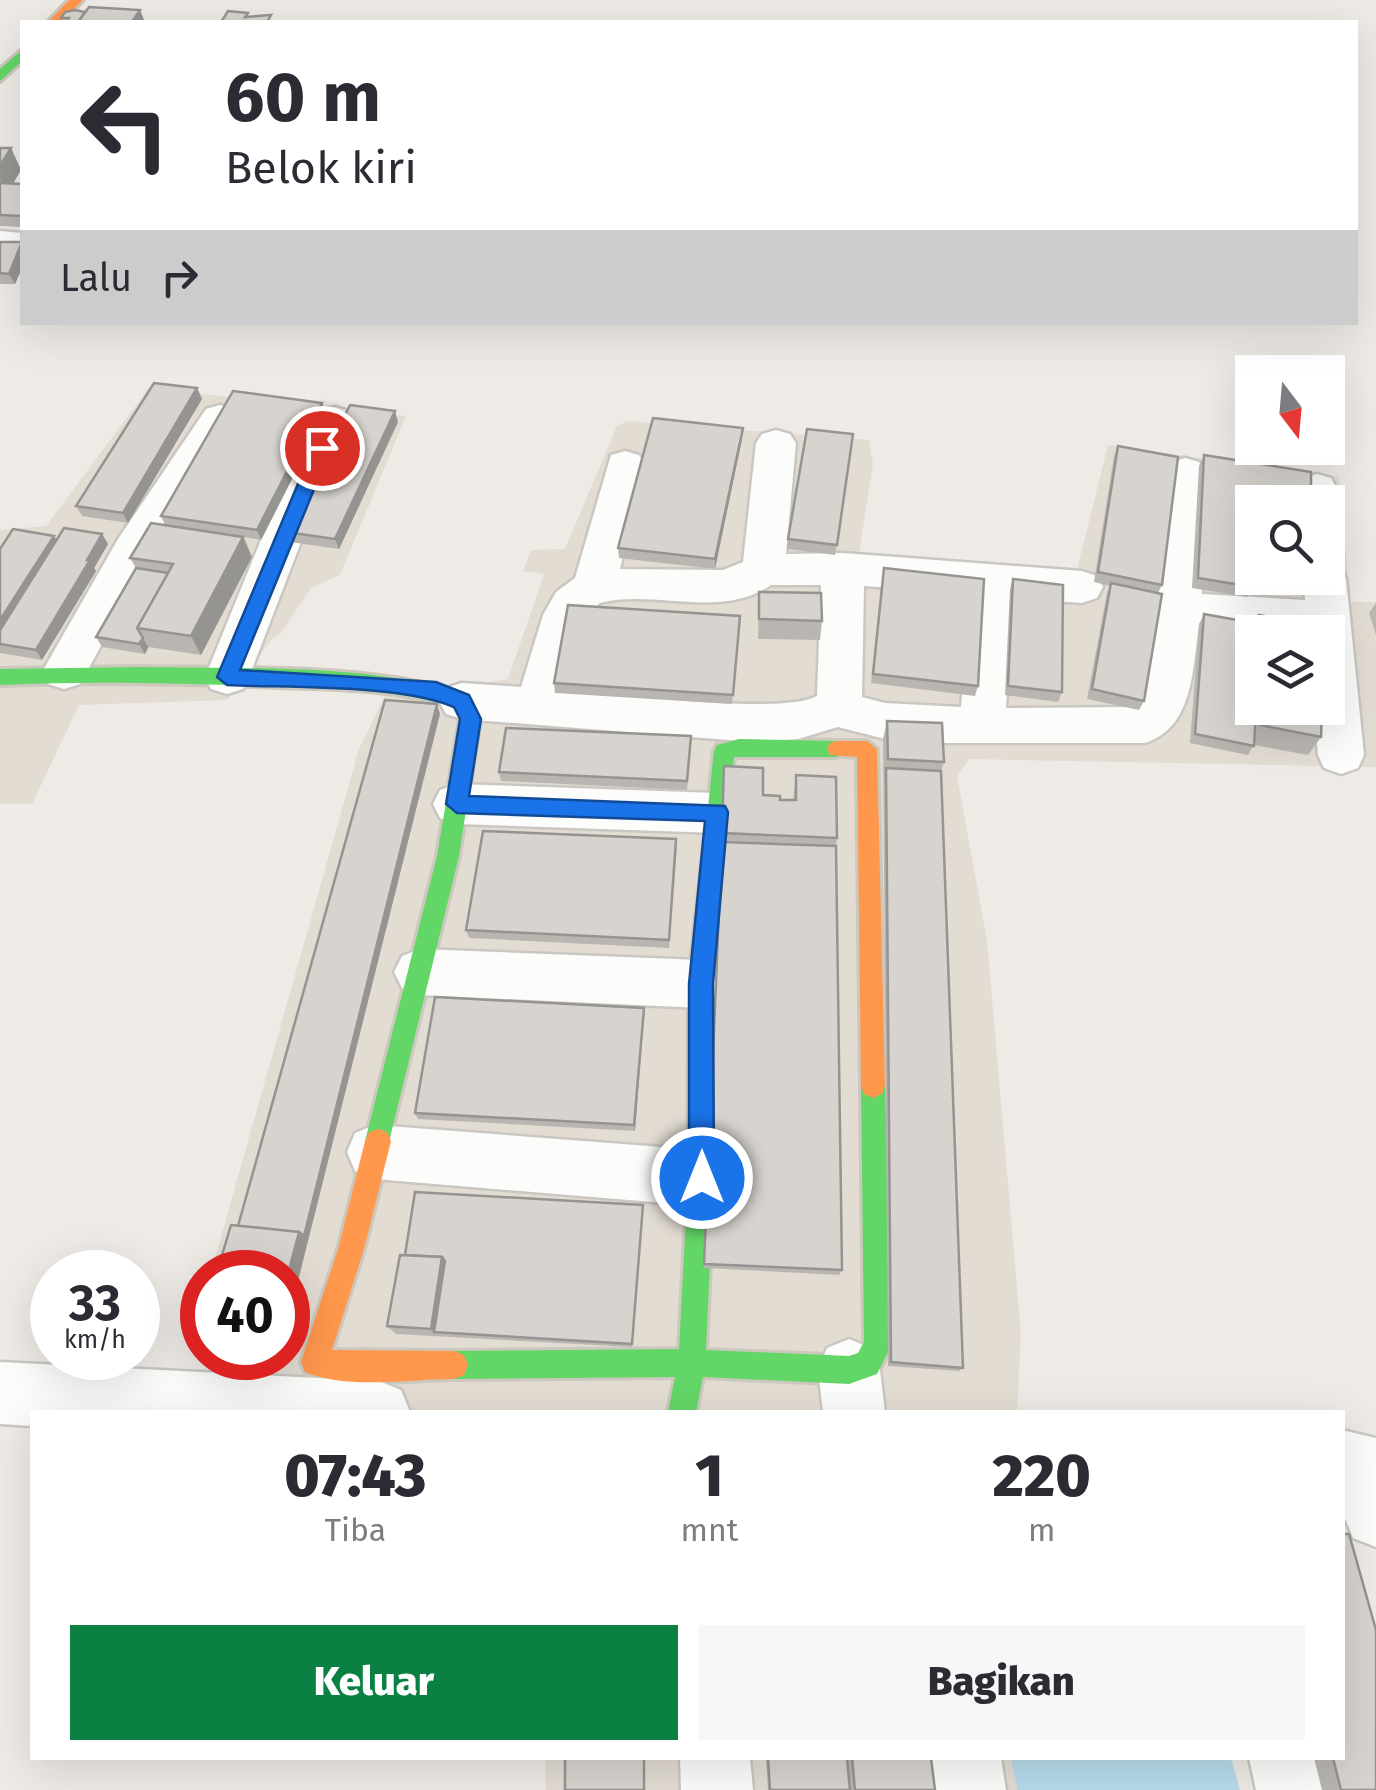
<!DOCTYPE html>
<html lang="id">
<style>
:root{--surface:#fff;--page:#f7f7f7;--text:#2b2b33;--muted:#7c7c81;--accent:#0b8043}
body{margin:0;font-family:"Fira Sans",sans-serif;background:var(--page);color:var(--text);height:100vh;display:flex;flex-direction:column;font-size:38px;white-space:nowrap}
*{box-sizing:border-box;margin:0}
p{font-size:32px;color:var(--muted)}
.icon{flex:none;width:55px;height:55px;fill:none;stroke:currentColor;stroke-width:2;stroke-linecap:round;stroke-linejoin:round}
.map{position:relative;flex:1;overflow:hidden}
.details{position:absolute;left:30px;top:1410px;width:1315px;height:350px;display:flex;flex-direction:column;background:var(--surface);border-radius:0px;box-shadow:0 10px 40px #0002}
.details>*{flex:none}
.hud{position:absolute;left:20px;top:20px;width:1338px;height:305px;border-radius:0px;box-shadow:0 10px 40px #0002;background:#fff;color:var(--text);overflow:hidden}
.needle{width:65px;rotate:164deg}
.controls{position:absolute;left:1235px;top:355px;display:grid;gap:20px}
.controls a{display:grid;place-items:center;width:110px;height:110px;border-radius:0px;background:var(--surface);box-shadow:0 10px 40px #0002;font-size:50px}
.speed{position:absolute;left:30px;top:1250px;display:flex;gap:20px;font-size:50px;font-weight:700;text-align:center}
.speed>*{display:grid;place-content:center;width:130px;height:130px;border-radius:50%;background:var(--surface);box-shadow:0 10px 40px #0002;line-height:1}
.speed small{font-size:25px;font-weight:400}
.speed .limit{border:15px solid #d22;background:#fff;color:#111}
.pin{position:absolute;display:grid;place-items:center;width:85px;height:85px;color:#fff;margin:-42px;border:5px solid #fff;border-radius:50%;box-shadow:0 2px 10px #0007}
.me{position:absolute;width:110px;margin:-55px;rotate:0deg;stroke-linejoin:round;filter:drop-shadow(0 0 8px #0008)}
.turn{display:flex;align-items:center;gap:35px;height:210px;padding:0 40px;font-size:45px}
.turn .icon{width:130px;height:130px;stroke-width:2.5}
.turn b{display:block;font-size:70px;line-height:85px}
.then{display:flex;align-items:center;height:95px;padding:0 40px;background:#0003;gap:20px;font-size:38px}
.eta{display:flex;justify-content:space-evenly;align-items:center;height:170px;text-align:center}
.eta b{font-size:60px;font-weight:800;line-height:70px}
.button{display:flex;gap:20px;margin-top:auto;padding:20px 40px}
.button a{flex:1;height:115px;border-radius:0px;background:var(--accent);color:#fff;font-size:40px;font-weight:800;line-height:115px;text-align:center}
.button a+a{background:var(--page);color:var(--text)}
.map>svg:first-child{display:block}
</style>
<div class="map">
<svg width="1376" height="1790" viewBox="0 0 1376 1790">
<rect width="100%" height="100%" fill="#eeebe6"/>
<!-- residential -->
<g fill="#e2dcd3" fill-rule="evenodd">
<polygon points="149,388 406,416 340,575 311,588 281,633 271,640 227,700 79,705 32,804 0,804 0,530 46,526"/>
<path d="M627,421L869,440L873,464L858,559L1076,574L1108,445L1339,477L1350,602H1376V767L969,759L957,776L987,940L1021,1334L1017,1412H262L277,1358H288V1272H211L359,749L390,685L464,686L508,679L544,574L523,571L531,550L565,549L617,426ZM1252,502H1328V578H1252ZM1252,632H1328V708H1252Z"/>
<polygon points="545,1758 1011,1758 1017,1790 546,1790"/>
</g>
<!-- water -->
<polygon fill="#b7daeb" points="1011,1758 1231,1758 1240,1790 1017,1790"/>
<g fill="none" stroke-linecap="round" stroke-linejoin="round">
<defs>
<g id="street">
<polygon points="0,231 22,233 22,253 0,251"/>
<polygon points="220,405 234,409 239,418 149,559 80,684 64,689 48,684 42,672 118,539 206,409"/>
<polygon points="335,407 349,411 354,420 316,503 249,677 243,689 227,694 211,689 205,677 276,503 321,411"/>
<path d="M776,430L790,434L796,443L786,554L843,553L1082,571L1097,576L1103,587L1097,598L1082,603L1013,598L1006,708L1134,707L1142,699L1158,609L1165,472L1171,462L1185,458L1199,462L1205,472L1202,594L1305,600L1304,578H1328V563L1340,567L1346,578L1364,755L1358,768L1341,774L1324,768L1318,755L1314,708H1328V632L1199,626C1192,670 1194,727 1145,743H928L885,739L838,727L798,739L754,742L462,719L446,714L439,701L446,688L462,683L521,687L543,615L556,592L575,578L611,455L625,451L639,455L645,465L620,569L723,570L743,562L756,443L762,434ZM771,585H821L817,696C780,716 616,693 565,690C571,659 575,624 600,603C655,589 720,620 771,585ZM864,586L971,594L961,707L885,703L862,697Z"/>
<path d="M1317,474L1331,478C1339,491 1341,499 1333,512L1328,514V502H1299L1297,488L1303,478Z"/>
<polygon points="457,784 717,793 734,799 741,813 734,827 717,833 457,824 440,818 433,804 440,790"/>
<polygon points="420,949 701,960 719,967 727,984 719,1001 701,1008 420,995 402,988 394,972 402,956"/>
<polygon points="375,1125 701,1150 721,1158 729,1178 721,1198 701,1206 375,1179 355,1171 347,1152 355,1133"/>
<polygon points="849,1339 871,1348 880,1370 885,1412 823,1412 818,1370 827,1348"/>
<polygon points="0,1362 379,1381 401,1390 410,1412 32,1412 32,1426 0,1424"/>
<polygon points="1342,1430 1376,1438 1376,1547 1353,1538 1342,1511"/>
<polygon points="680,1758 750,1758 753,1790 681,1790"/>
<polygon points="931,1758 1001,1758 1006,1790 934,1790"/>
<polygon points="1249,1758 1319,1758 1328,1790 1256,1790"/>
</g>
<g id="fast">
<polygon points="22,50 22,61 0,81 0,69"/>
<path d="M140,667C244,669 370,663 469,695L480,719L459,856L387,1150L378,1153L369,1150L365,1141L437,856L460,719L454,707C397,689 337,689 278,687C185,683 93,681 0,685V669Z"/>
<polygon points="739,739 837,741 847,749 837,757 734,757 713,984 714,1178 706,1350 849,1356 858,1353 864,1342 861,1086 864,1078 873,1074 882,1078 885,1086 892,1344 877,1374 849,1384 703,1377 696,1412 668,1412 675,1377 454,1379 444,1375 440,1365 444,1355 454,1351 679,1349 688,1178 689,984 714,751 717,745"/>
</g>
<g id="slow">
<polygon points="69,0 83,0 61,22 48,22"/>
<polygon points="837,741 867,741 877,749 885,1086 882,1094 873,1098 864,1094 861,1086 857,757 830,755 827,749 830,743"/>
<path d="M378,1129L387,1132L391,1141L364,1249L332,1350L454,1351L464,1355L468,1365L464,1375L454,1379C408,1379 348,1390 305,1372L301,1362L338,1249L365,1141L369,1132Z"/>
</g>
</defs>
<!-- street casing -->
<use href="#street" stroke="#cac7c2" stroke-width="5"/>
<!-- fast casing -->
<use href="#fast" stroke="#ccc8bd" stroke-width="6"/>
<!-- slow casing -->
<use href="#slow" stroke="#ccc8bd" stroke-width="6"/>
<!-- street -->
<use href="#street" fill="#fcfcfb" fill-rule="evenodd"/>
<!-- fast -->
<use href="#fast" fill="#63d668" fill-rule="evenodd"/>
<!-- slow -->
<use href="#slow" fill="#ff974d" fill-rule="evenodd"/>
</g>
<!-- wall -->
<g fill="#b9b6b2">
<polygon points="0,148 11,148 21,170 13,183 22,184 22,227 0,226"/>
<polygon points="0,242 22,242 22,268 15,284 0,284"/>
<polygon points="197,388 202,399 128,523 82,516 76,506"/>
<polygon points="322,403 325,414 261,540 244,537 252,557 201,655 149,647 145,654 102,647 96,637 136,568 130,558 165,525 161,516"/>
<polygon points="398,422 339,549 290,542 286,532"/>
<polygon points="743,428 742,439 715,569 619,558 618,548"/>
<polygon points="853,434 835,555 787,549 788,539"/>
<polygon points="1118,446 1162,585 1158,593 1144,701 1139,710 1087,699 1107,593 1110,586 1094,582 1114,456"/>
<polygon points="1204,455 1252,502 1252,578 1312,578 1313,581 1306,591 1253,582 1253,587 1247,597 1192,588 1199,466"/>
<polygon points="102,534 108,544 94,568 96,571 42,660 0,653 0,549 54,536 57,540"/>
<polygon points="884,568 978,686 975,696 871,683"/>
<polygon points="1013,579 1062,692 1058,702 1005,695 1010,589"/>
<polygon points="759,592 822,621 820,640 758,639"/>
<polygon points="1376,603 1376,635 1369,613"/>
<polygon points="1204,614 1254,623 1259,615 1316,625 1252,632 1252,708 1322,708 1321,737 1308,755 1254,745 1248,755 1190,743 1199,624"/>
<polygon points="740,616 732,704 555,693 554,683"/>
<polygon points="887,721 944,762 941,771 963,1368 959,1371 888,1366 883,739"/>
<polygon points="691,746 687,790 501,781 499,772"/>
<polygon points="724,766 763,795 780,800 793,800 796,775 837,838 836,846 842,1270 839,1275 704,1268"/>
<polygon points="677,848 669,948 469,938 466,930"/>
<polygon points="644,1008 635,1131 418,1119 415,1113"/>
<polygon points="643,1205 632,1347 396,1334 387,1326 405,1255"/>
<polygon points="766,1758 847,1758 850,1790 768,1790"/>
<polygon points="847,1758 931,1758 935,1790 851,1790"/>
<polygon points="1314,1758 1342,1758 1376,1790 1322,1790"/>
</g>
<!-- shaded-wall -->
<g fill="#969491">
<polygon points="140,10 145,22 132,22"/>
<polygon points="11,148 21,170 7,194 0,179 0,166"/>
<polygon points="22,246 22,268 15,284 9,274"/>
<polygon points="197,388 202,399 128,523 123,513"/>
<polygon points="322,403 325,414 261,540 257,530"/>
<polygon points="395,411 398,422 339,549 335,539"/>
<polygon points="743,428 742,439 715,569 715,559"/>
<polygon points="102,534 108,544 94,568 96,571 42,660 36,650"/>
<polygon points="54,536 60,546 0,641 0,620"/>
<polygon points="243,537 252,557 201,655 191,636"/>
<polygon points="143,638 148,647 145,654 139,644"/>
<polygon points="437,704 440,714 294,1297 288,1292 288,1274"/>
<polygon points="644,1008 644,1015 635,1131 634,1125"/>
<polygon points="442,1257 449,1266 434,1332 431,1329"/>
</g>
<!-- building -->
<g fill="#d7d4cf" stroke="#969491" stroke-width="2.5">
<polygon points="89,7 140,10 132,22 78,22"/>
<polygon points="75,10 85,12 78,22 67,22 69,18 61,18 65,12"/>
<polygon points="228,11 248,13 245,17 271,15 267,22 221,22"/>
<polygon points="0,148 11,148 0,166"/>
<polygon points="0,183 22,184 22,216 0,215"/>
<polygon points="0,242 22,242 9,274 0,273"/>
<polygon points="154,383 197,388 123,513 76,506"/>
<polygon points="233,391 322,403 257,530 161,516"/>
<polygon points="350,405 395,411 335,539 286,532"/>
<polygon points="653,418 743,428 715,559 618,548"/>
<polygon points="807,429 853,434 837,545 788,539"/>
<polygon points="1118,446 1178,457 1162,585 1098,572"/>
<polygon points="1204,455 1311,472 1311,502 1252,502 1253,587 1198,578"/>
<polygon points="151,523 243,537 191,636 137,628 173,564 130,558"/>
<polygon points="64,528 102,534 87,560 90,560 36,650 0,644 0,630"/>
<polygon points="13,529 54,536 0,620 0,549"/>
<polygon points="136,568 168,573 137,628 143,638 139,644 96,637"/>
<polygon points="884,568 984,579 978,686 873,674"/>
<polygon points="1291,578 1312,578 1313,581"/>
<polygon points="1013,579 1063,585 1062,692 1008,686"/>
<polygon points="1111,583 1162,594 1144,701 1092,689"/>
<polygon points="759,592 821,593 822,621 759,619"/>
<polygon points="568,605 740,616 733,695 554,683"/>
<polygon points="1204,614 1259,624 1259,615 1316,625 1316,632 1252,632 1252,708 1256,708 1254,746 1195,734"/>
<polygon points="385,700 437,704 304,1236 299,1232 238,1226"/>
<polygon points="1261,708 1322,708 1321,737 1260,725"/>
<polygon points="887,721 942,723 944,762 888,759"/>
<polygon points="506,728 691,736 687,781 499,772"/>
<polygon points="724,766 763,768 763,795 780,796 780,800 796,800 796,775 836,777 837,838 722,833"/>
<polygon points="886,768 941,771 963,1368 891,1362"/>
<polygon points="483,831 676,839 669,940 466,930"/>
<polygon points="722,842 836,846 842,1270 704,1264"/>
<polygon points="435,997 644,1008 634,1125 415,1113"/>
<polygon points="415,1192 643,1205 632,1344 434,1332 445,1261 442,1257 405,1255"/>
<polygon points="231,1225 299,1232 288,1274 217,1272"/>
<polygon points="400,1255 442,1257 431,1329 387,1326"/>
<polygon points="1342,1534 1349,1534 1376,1630 1376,1790 1341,1790 1333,1758 1342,1758"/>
<rect x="565" y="1758" width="79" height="32"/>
<polygon points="768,1758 847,1758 850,1790 770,1790"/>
<polygon points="852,1758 931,1758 935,1790 855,1790"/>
</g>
<!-- route -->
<path fill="#1a73e8" stroke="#114b97" stroke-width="2.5" d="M322,441L331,448L240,670L436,682L469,695L481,719L469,796L725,806L728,812L713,984L714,1178L711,1187L702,1191L692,1187L689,1178V984L705,821L457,813L446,804L460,719L454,707C401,684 289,688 227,685L217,677L313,448Z"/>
</svg>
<div class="controls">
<a><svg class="needle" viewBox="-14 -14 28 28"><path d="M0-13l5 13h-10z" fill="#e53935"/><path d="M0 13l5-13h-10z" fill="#7c7c81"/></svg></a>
<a><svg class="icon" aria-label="search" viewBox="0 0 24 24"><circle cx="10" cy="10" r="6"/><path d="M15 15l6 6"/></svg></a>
<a><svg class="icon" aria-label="layers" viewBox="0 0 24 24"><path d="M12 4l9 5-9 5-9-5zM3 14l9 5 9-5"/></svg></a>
</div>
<div class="speed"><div>33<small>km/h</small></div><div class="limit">40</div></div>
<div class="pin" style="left:322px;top:448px;background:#d93025"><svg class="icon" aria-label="arrive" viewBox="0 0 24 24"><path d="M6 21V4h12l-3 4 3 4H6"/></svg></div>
<svg class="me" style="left:702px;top:1178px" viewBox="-20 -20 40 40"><circle r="17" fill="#1a73e8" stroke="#fff" stroke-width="3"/><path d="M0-11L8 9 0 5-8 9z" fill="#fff"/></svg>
<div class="hud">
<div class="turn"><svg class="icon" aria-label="left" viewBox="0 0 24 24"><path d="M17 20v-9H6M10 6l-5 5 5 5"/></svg><div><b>60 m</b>Belok kiri</div></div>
<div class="then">Lalu<svg class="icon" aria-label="right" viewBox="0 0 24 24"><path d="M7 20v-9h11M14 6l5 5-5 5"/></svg></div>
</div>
<section class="details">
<div class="eta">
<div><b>07:43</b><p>Tiba</p></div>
<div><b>1</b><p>mnt</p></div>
<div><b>220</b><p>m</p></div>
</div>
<div class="button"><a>Keluar</a><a>Bagikan</a></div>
</section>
</div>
